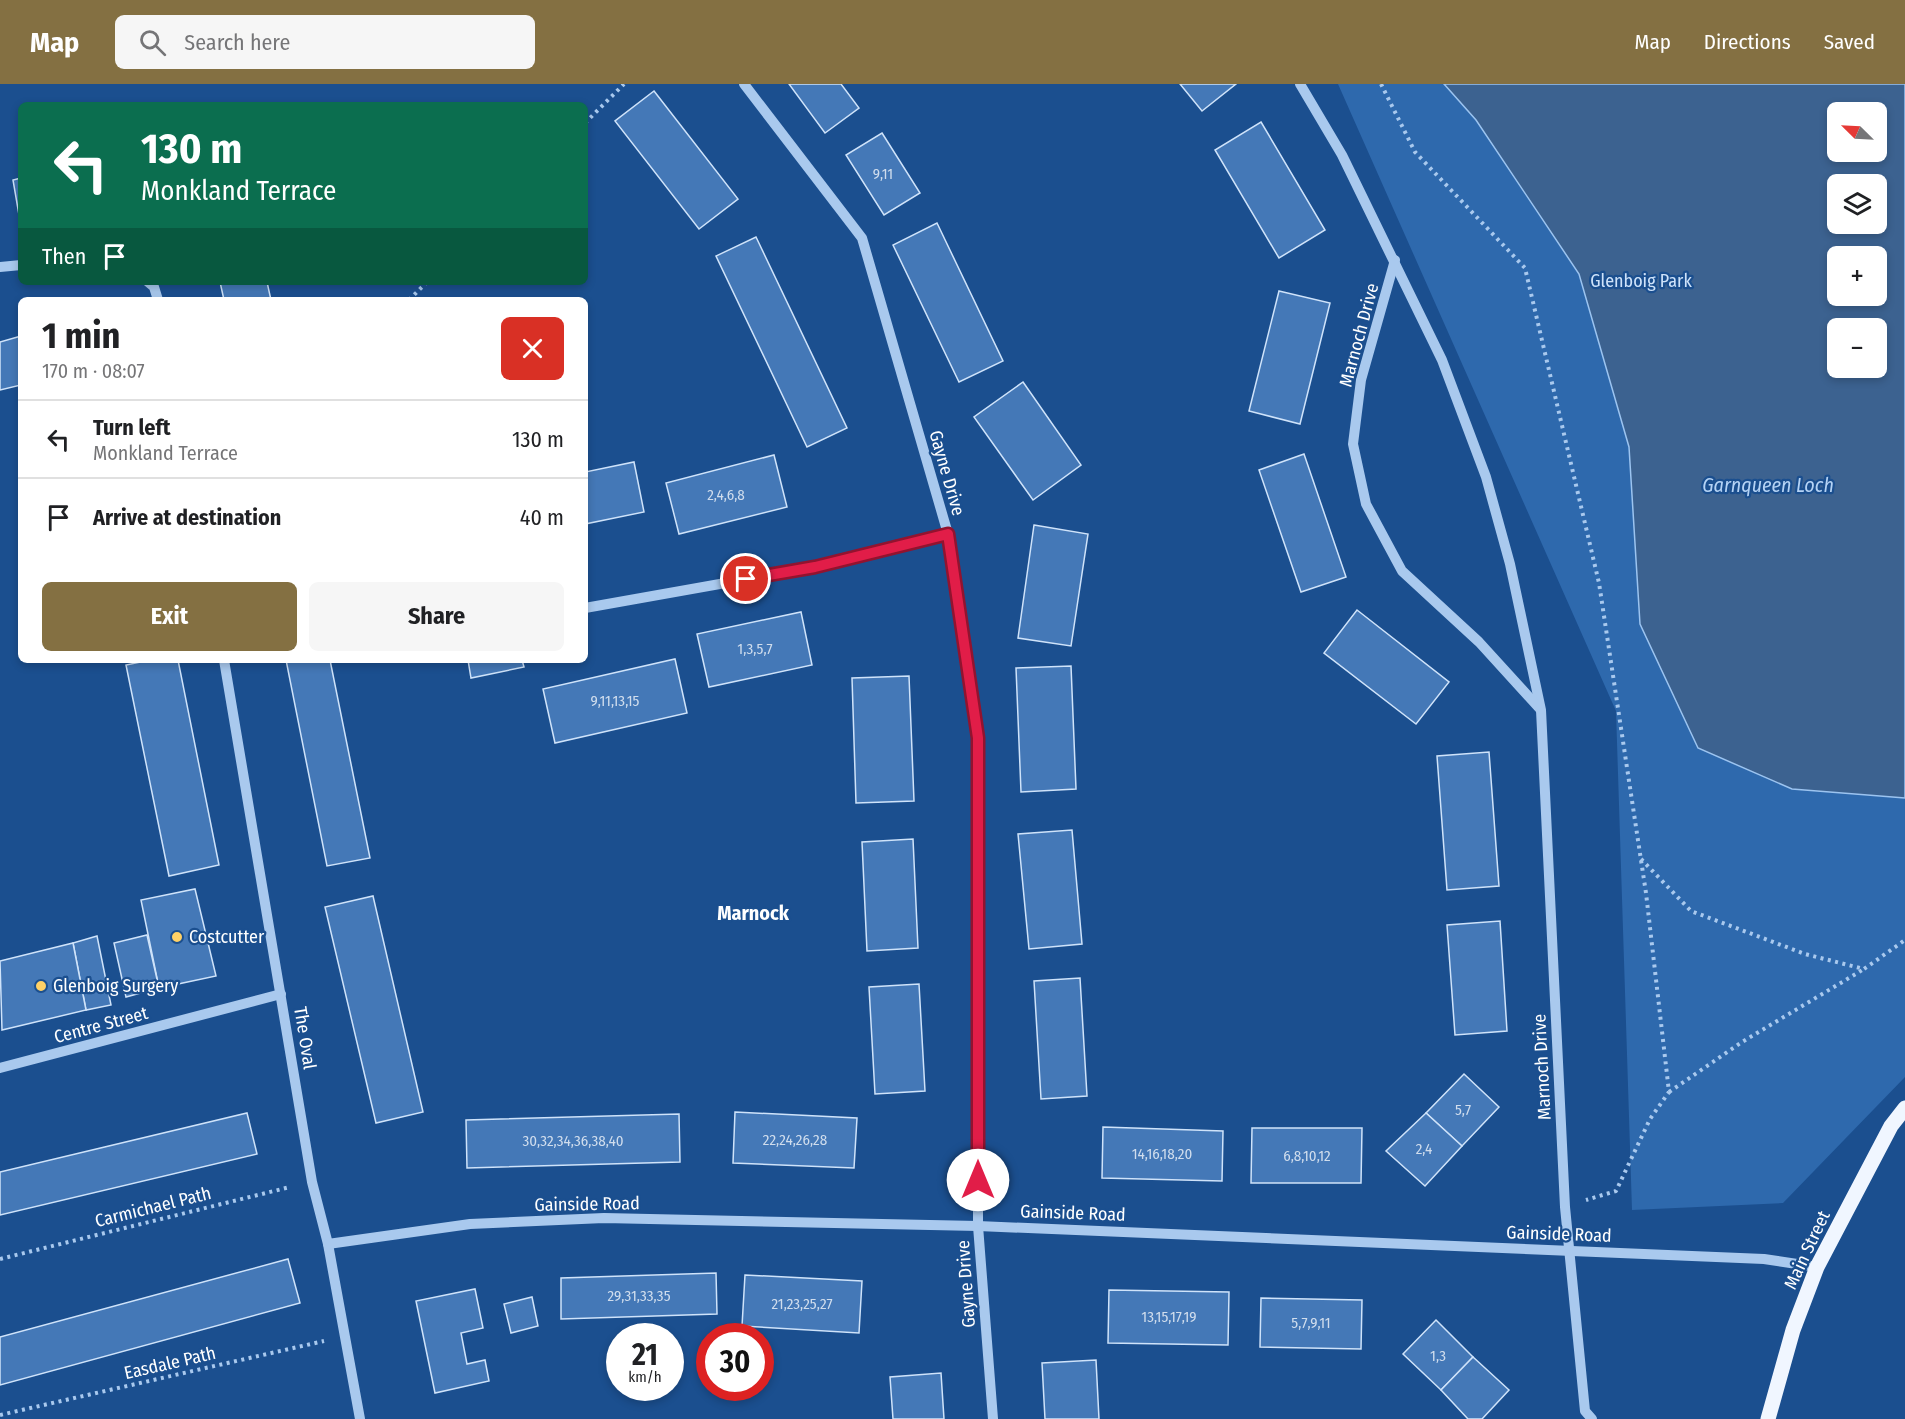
<!DOCTYPE html>
<meta charset="utf-8">
<style>
:root{--surface:#fff;--page:#f6f6f6;--text:#202124;--muted:#757577;--line:#e0e0e0;--accent:#847042}
body{margin:0;font-family:"Fira Sans Condensed",sans-serif;background:var(--page);color:var(--text);height:100vh;display:flex;flex-direction:column;font-size:22px;white-space:nowrap}
*{box-sizing:border-box;margin:0}
p{font-size:20px;color:var(--muted)}
.icon{flex:none;width:33px;height:33px;fill:none;stroke:currentColor;stroke-width:2;stroke-linecap:round;stroke-linejoin:round}
.map{position:relative;flex:1;overflow:hidden}
.drawer{position:absolute;left:18px;top:213px;width:570px;height:366px;display:flex;flex-direction:column;background:var(--surface);border-radius:9px;box-shadow:0 3px 9px #0003}
.drawer>*{flex:none}
.guide{position:absolute;left:18px;top:18px;width:570px;height:183px;border-radius:9px;box-shadow:0 3px 9px #0003;background:#0b6e4f;color:#fff;overflow:hidden}
.needle{width:39px;rotate:294deg}
.controls{position:absolute;left:1827px;top:18px;display:grid;gap:12px}
.controls a{display:grid;place-items:center;width:60px;height:60px;border-radius:9px;background:var(--surface);box-shadow:0 3px 9px #0003;font-size:30px}
.speed{position:absolute;left:606px;top:1239px;display:flex;gap:12px;font-size:30px;font-weight:700;text-align:center}
.speed>*{display:grid;place-content:center;width:78px;height:78px;border-radius:50%;background:var(--surface);box-shadow:0 3px 9px #0003;line-height:1}
.speed small{font-size:15px;font-weight:400}
.speed .limit{border:9px solid #d22;background:#fff;color:#111}
.pin{position:absolute;display:grid;place-items:center;width:51px;height:51px;color:#fff;margin:-26px;border:3px solid #fff;border-radius:50%;box-shadow:0 2px 6px #0007}
.me{position:absolute;width:66px;margin:-33px;rotate:0deg;stroke-linejoin:round;filter:drop-shadow(0 0 4px #0008)}
.turn{display:flex;align-items:center;gap:21px;height:126px;padding:0 24px;font-size:27px}
.turn .icon{width:78px;height:78px;stroke-width:2.5}
.turn b{display:block;font-size:42px;line-height:51px}
.then{display:flex;align-items:center;height:57px;padding:0 24px;background:#0003;gap:12px;font-size:22px}
.round{display:grid;place-items:center;flex:none;width:63px;height:63px;border-radius:9px;background:var(--page)}
.head{display:flex;align-items:center;justify-content:space-between;height:102px;padding:0 24px}
h1{font-size:36px;font-weight:700;line-height:45px}
.action{display:flex;gap:12px;margin-top:auto;padding:12px 24px}
.action a{flex:1;height:69px;border-radius:9px;background:var(--accent);color:#fff;font-size:24px;font-weight:700;line-height:69px;text-align:center}
.action a+a{background:var(--page);color:var(--text)}
ul{padding:0;list-style:none}
li{display:flex;align-items:center;gap:18px;height:78px;padding:0 24px;border-top:2px solid var(--line)}
li div{flex:1}
li b{display:block;font-size:22px}
li em{font-style:normal}
header{display:flex;align-items:center;gap:36px;box-sizing:border-box;height:84px;padding:0 30px;background:var(--accent);color:#fff}
header strong{font-size:28px}
nav{display:flex;gap:33px;margin-inline-start:auto;font-size:21px}
.search{width:420px;height:54px;background:var(--page);display:flex;align-items:center;gap:15px;box-sizing:border-box;padding:0 21px;border-radius:9px;color:var(--muted);font-size:22px}
.map>svg:first-child{display:block}
</style>
<header>
<strong>Map</strong>
<div class="search"><svg class="icon" aria-label="search" viewBox="0 0 24 24"><circle cx="10" cy="10" r="6"/><path d="M15 15l6 6"/></svg>Search here</div>
<nav><a>Map</a><a>Directions</a><a>Saved</a></nav>
</header>
<div class="map">
<svg width="1905" height="1335" viewBox="0 0 1905 1335">
<rect width="100%" height="100%" fill="#1b4f8f"/>
<!-- green -->
<path fill="#2e69ad" fill-rule="evenodd" d="M1338,0H1905V993L1783,1119L1632,1126L1616,627ZM1838,28H1876V68H1838ZM1838,100H1876V140H1838ZM1838,172H1876V212H1838ZM1838,244H1876V284H1838Z"/>
<!-- water -->
<path fill="#3c6290" stroke="#9cc4f0" stroke-width="1.5" fill-rule="evenodd" d="M1444,0H1905V714L1792,705L1698,664L1640,540L1629,363L1579,190L1476,36ZM1838,28H1876V68H1838ZM1838,100H1876V140H1838ZM1838,172H1876V212H1838ZM1838,244H1876V284H1838Z"/>
<!-- building -->
<g fill="#4478b7" stroke="#cfe3fa" stroke-width="1.5">
<polygon points="789,0 841,0 859,24 825,49"/>
<polygon points="1180,0 1236,0 1202,27"/>
<polygon points="654,7 738,115 699,145 615,37"/>
<polygon points="1261,38 1325,146 1279,174 1215,66"/>
<polygon points="882,49 920,109 884,131 846,71"/>
<polygon points="21,94 21,131 19,131 13,96"/>
<polygon points="937,139 1003,277 959,298 893,161"/>
<polygon points="756,153 847,344 807,363 716,172"/>
<polygon points="220,198 267,198 271,216 224,216"/>
<polygon points="1279,207 1330,219 1300,340 1249,327"/>
<polygon points="21,252 21,301 0,306 0,258"/>
<polygon points="1023,298 1081,381 1033,416 974,333"/>
<polygon points="1304,370 1346,493 1301,508 1259,386"/>
<polygon points="774,371 787,423 679,450 666,399"/>
<polygon points="634,378 644,428 585,440 585,388"/>
<polygon points="1034,441 1088,450 1071,562 1018,554"/>
<polygon points="1357,526 1449,598 1416,640 1324,569"/>
<polygon points="801,528 812,581 709,603 697,550"/>
<polygon points="675,575 687,629 555,659 543,605"/>
<polygon points="150,576 178,576 219,781 169,792 126,581"/>
<polygon points="286,576 330,576 370,774 327,782"/>
<polygon points="468,576 522,576 524,583 471,594"/>
<polygon points="1071,582 1076,705 1021,708 1016,584"/>
<polygon points="909,592 914,717 856,719 852,594"/>
<polygon points="1489,668 1499,802 1447,806 1437,672"/>
<polygon points="1072,746 1082,860 1029,865 1018,750"/>
<polygon points="913,755 918,864 867,867 862,758"/>
<polygon points="195,805 216,892 159,904 141,816"/>
<polygon points="373,812 423,1028 376,1039 325,823"/>
<polygon points="1500,837 1507,947 1455,951 1447,841"/>
<polygon points="147,851 159,904 126,913 114,859"/>
<polygon points="97,852 111,921 86,926 73,859"/>
<polygon points="73,859 86,926 2,946 0,877"/>
<polygon points="1080,894 1087,1012 1041,1015 1034,897"/>
<polygon points="919,900 925,1007 875,1010 869,903"/>
<polygon points="1464,990 1499,1023 1462,1062 1426,1029"/>
<polygon points="735,1028 857,1034 854,1084 733,1079"/>
<polygon points="247,1029 257,1070 0,1131 0,1088"/>
<polygon points="1426,1029 1462,1062 1425,1102 1386,1067"/>
<polygon points="679,1030 680,1078 467,1084 466,1036"/>
<polygon points="1103,1043 1223,1047 1222,1097 1102,1094"/>
<polygon points="1252,1044 1362,1044 1361,1099 1251,1099"/>
<polygon points="288,1175 300,1219 0,1301 0,1253"/>
<polygon points="716,1189 717,1230 561,1235 561,1194"/>
<polygon points="745,1191 862,1197 859,1249 742,1242"/>
<polygon points="475,1205 483,1244 461,1249 467,1280 485,1276 489,1297 435,1309 416,1217"/>
<polygon points="1109,1206 1229,1208 1228,1261 1108,1259"/>
<polygon points="532,1213 538,1242 511,1249 504,1220"/>
<polygon points="1261,1214 1362,1216 1361,1265 1260,1263"/>
<polygon points="1436,1236 1473,1273 1441,1306 1403,1270"/>
<polygon points="1473,1273 1509,1306 1482,1335 1468,1335 1441,1306"/>
<polygon points="1096,1276 1099,1335 1045,1335 1042,1279"/>
<polygon points="941,1289 944,1335 893,1335 890,1293"/>
</g>
<g fill="none" stroke-linecap="round" stroke-linejoin="round">
<!-- path -->
<g stroke="#a9c9ee" stroke-width="4" stroke-dasharray="3 4.5" stroke-linecap="butt">
<polyline points="1381,0 1415,68 1525,184 1599,499 1646,809 1669,1008 1650,1035 1616,1107 1586,1116"/>
<polyline points="585,39 624,0"/>
<polyline points="409,216 427,198"/>
<polyline points="1641,775 1691,827 1805,870 1864,885 1905,856"/>
<polyline points="1669,1008 1742,958 1864,885"/>
<polyline points="0,1175 290,1103"/>
<polyline points="0,1331 324,1257"/>
</g>
<!-- minor -->
<g stroke="#a9c9ee" stroke-width="10">
<polyline points="744,0 862,154 948,450 978,654 978,1142 993,1335"/>
<polyline points="1300,0 1342,71 1442,276 1486,393 1510,480 1541,626 1565,1123 1585,1327 1592,1335"/>
<polyline points="1395,176 1361,296 1353,360 1366,420 1402,487 1479,558 1540,625"/>
<polyline points="0,183 21,181"/>
<polyline points="148,198 154,203 158,216"/>
<polyline points="585,524 815,483 948,450"/>
<polyline points="224,576 312,1098 328,1160 360,1335"/>
<polyline points="0,984 281,910"/>
<polyline points="328,1160 470,1140 604,1134 978,1142 1764,1175 1817,1183"/>
</g>
<!-- major -->
<polyline stroke="#f0f6ff" stroke-width="15" points="1768,1335 1793,1246 1817,1183 1891,1042 1905,1024"/>
</g>
<g fill="none" stroke-linecap="round" stroke-linejoin="round">
<defs>
<polyline id="route" points="746,495 815,483 948,450 978,654 978,1096"/>
</defs>
<!-- route casing -->
<use href="#route" stroke="#92132f" stroke-width="15"/>
<!-- route -->
<use href="#route" stroke="#e11d48" stroke-width="10"/>
</g>
<!-- markers -->
<g fill="#ffd166" stroke="#1b4f8f" stroke-width="2">
<circle cx="177" cy="853" r="6"/>
<circle cx="41" cy="902" r="6"/>
</g>
<g text-anchor="middle" stroke-width="4.5" stroke-linejoin="round" paint-order="stroke">
<!-- number labels -->
<g font-size="15" fill="#d0dded">
<text x="883" y="95">9,11</text>
<text x="726" y="416">2,4,6,8</text>
<text x="755" y="570">1,3,5,7</text>
<text x="615" y="622">9,11,13,15</text>
<text x="1463" y="1031">5,7</text>
<text x="795" y="1061">22,24,26,28</text>
<text x="573" y="1062">30,32,34,36,38,40</text>
<text x="1424" y="1070">2,4</text>
<text x="1162" y="1075">14,16,18,20</text>
<text x="1307" y="1077">6,8,10,12</text>
<text x="639" y="1217">29,31,33,35</text>
<text x="802" y="1225">21,23,25,27</text>
<text x="1169" y="1238">13,15,17,19</text>
<text x="1311" y="1244">5,7,9,11</text>
<text x="1438" y="1277">1,3</text>
</g>
<!-- park labels -->
<g font-size="18" fill="#cfe3fa" stroke="#1b4f8f">
<text x="1641" y="203">Glenboig Park</text>
</g>
<!-- street labels -->
<g font-size="18" fill="#fff" stroke="#1b4f8f">
<text transform="translate(1359 251) rotate(-75)" y="6">Marnoch Drive</text>
<text transform="translate(947 389) rotate(74)" y="6">Gayne Drive</text>
<text transform="translate(101 941) rotate(-15)" y="6">Centre Street</text>
<text transform="translate(305 954) rotate(81)" y="6">The Oval</text>
<text transform="translate(1542 983) rotate(-93)" y="6">Marnoch Drive</text>
<text transform="translate(587 1120) rotate(-1)" y="6">Gainside Road</text>
<text transform="translate(153 1123) rotate(-14)" y="6">Carmichael Path</text>
<text transform="translate(1073 1129) rotate(2)" y="6">Gainside Road</text>
<text transform="translate(1559 1150) rotate(2)" y="6">Gainside Road</text>
<text transform="translate(1807 1166) rotate(-65)" y="6">Main Street</text>
<text transform="translate(966 1200) rotate(-94)" y="6">Gayne Drive</text>
<text transform="translate(170 1279) rotate(-13)" y="6">Easdale Path</text>
</g>
<!-- poi labels -->
<g font-size="18" fill="#fff" stroke="#1b4f8f" text-anchor="start">
<text x="189" y="859">Costcutter</text>
<text x="53" y="908">Glenboig Surgery</text>
</g>
<!-- water labels -->
<g font-size="20" font-style="italic" fill="#b5d3f5" stroke="#1b4f8f">
<text x="1768" y="408">Garnqueen Loch</text>
</g>
<!-- neighbourhood labels -->
<g font-size="20" font-weight="bold" fill="#fff" stroke="#1b4f8f">
<text x="753" y="836">Marnock</text>
</g>
</g>
</svg>
<div class="controls">
<a><svg class="needle" viewBox="-14 -14 28 28"><path d="M0-13l5 13h-10z" fill="#e53935"/><path d="M0 13l5-13h-10z" fill="#757577"/></svg></a>
<a><svg class="icon" aria-label="layers" viewBox="0 0 24 24"><path d="M12 4l9 5-9 5-9-5zM3 14l9 5 9-5"/></svg></a>
<a>+</a>
<a>−</a>
</div>
<div class="speed"><div>21<small>km/h</small></div><div class="limit">30</div></div>
<div class="pin" style="left:746px;top:495px;background:#d93025"><svg class="icon" aria-label="arrive" viewBox="0 0 24 24"><path d="M6 21V4h12l-3 4 3 4H6"/></svg></div>
<svg class="me" style="left:978px;top:1096px" viewBox="-20 -20 40 40"><circle r="19" fill="#fff"/><path d="M0-13L10 11 0 6-10 11z" fill="#e11d48"/></svg>
<div class="guide">
<div class="turn"><svg class="icon" aria-label="left" viewBox="0 0 24 24"><path d="M17 20v-9H6M10 6l-5 5 5 5"/></svg><div><b>130 m</b>Monkland Terrace</div></div>
<div class="then">Then<svg class="icon" aria-label="arrive" viewBox="0 0 24 24"><path d="M6 21V4h12l-3 4 3 4H6"/></svg></div>
</div>
<section class="drawer">
<div class="head"><div><h1>1 min</h1><p>170 m · 08:07</p></div><a class="round" style="background:#d93025;color:#fff"><svg class="icon" aria-label="close" viewBox="0 0 24 24"><path d="M6 6l12 12M18 6L6 18"/></svg></a></div>
<ul>
<li><svg class="icon" aria-label="left" viewBox="0 0 24 24"><path d="M17 20v-9H6M10 6l-5 5 5 5"/></svg><div><b>Turn left</b><p>Monkland Terrace</p></div><em>130 m</em></li>
<li><svg class="icon" aria-label="arrive" viewBox="0 0 24 24"><path d="M6 21V4h12l-3 4 3 4H6"/></svg><div><b>Arrive at destination</b></div><em>40 m</em></li>
</ul>
<div class="action"><a>Exit</a><a>Share</a></div>
</section>
</div>
